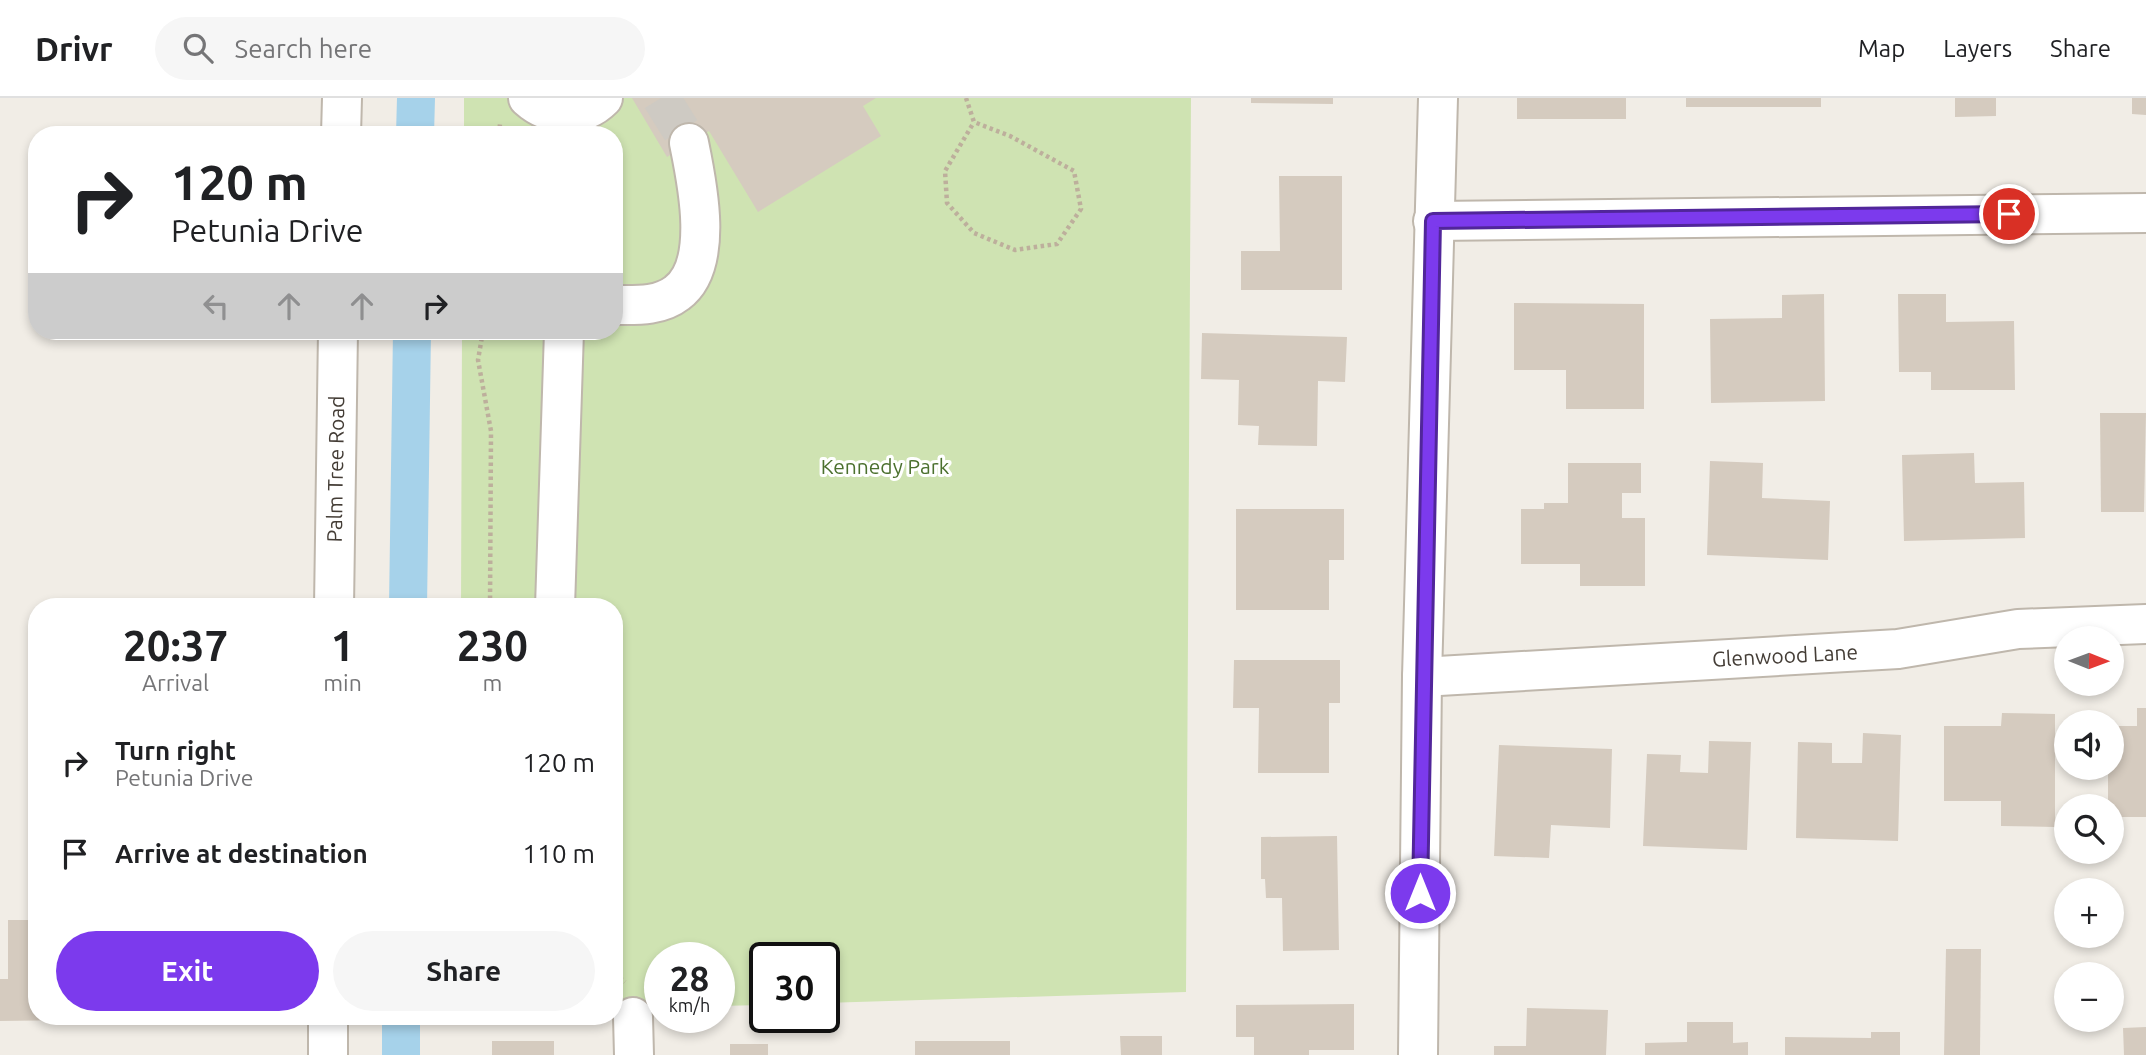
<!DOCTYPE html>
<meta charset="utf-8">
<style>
:root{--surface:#fff;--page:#f6f6f6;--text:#202124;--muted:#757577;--line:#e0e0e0;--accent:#7c3aed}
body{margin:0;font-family:Ubuntu,sans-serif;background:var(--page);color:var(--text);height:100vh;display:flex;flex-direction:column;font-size:26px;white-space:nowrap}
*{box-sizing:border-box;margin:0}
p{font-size:23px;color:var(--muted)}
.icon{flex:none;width:38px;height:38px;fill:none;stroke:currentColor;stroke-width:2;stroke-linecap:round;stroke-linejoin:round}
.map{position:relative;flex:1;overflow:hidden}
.panel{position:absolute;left:28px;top:500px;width:595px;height:427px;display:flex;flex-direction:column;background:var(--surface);border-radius:28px;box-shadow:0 4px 10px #0003}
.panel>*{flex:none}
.banner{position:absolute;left:28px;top:28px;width:595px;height:214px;border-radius:28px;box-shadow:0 4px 10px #0003;background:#fff;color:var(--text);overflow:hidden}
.needle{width:46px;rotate:91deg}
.fabs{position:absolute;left:2054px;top:528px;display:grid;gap:14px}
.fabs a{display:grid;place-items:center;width:70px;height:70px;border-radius:50%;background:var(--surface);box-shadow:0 4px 10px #0003;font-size:35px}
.speed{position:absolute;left:644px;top:844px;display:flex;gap:14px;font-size:35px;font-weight:700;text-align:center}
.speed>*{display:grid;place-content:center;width:91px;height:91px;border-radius:50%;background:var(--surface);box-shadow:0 4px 10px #0003;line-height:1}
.speed small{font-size:18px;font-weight:400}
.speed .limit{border:4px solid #111;border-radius:10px;background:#fff;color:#111}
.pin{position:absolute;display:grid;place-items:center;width:60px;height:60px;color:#fff;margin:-30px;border:4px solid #fff;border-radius:50%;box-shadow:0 2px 7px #0007}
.me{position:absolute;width:77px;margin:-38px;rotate:0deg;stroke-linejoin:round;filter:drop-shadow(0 0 5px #0008)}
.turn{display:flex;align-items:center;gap:24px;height:147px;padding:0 28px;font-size:32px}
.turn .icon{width:91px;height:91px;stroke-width:2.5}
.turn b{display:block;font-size:49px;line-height:60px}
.lanes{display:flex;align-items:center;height:66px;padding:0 28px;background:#0003;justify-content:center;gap:35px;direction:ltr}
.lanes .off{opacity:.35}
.eta{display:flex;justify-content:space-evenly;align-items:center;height:119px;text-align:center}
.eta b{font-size:42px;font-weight:600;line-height:49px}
.primary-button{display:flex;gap:14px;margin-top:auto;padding:14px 28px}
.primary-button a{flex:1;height:80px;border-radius:42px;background:var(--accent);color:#fff;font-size:28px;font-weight:600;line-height:80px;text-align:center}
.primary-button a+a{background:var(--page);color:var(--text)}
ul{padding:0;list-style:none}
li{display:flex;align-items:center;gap:21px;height:91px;padding:0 28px}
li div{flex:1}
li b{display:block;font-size:26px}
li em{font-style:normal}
header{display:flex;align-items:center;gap:42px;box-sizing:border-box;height:98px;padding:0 35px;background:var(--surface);border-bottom:2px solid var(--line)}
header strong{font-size:33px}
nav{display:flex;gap:38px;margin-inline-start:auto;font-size:24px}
.search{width:490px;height:63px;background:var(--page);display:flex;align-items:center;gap:18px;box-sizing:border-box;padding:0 24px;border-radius:38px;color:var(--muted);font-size:26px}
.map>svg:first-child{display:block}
</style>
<header>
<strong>Drivr</strong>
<div class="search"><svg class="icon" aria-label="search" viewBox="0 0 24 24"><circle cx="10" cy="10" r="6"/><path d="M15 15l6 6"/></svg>Search here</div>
<nav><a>Map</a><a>Layers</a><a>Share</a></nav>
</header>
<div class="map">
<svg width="2146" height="957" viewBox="0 0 2146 957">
<rect width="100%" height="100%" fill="#f1ede6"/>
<!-- green -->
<polygon fill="#cfe3b2" points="464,0 1191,0 1186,894 824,905 824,859 765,859 765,907 719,908 719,859 660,859 660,910 614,911 614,509 461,509 462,233 614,233 614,37 464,37"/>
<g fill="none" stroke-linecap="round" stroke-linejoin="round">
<!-- canal -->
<g stroke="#a6d2ea" stroke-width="38">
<polyline points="415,37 416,0"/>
<polyline points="408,509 412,233"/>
<polyline points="401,957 401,919"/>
</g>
</g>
<!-- building -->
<g fill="#d5cbbf">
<polygon points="632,0 876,0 863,8 881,38 758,114 709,33 667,59"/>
<polygon points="1251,0 1333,0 1333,6 1251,5"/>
<rect x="1517" y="0" width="109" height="21"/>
<rect x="1686" y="0" width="135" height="9"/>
<polygon points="1955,0 1996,0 1996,18 1955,19"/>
<polygon points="2132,0 2146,0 2146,17 2132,16"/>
<polygon points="1279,78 1342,78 1342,192 1241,192 1241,153 1280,153"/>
<polygon points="1824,196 1825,303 1711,305 1710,221 1782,220 1782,197"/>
<polygon points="1898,196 1946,196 1946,224 2014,223 2015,292 1931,292 1931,274 1899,274"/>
<polygon points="1514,205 1644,206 1644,311 1566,311 1566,272 1514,272"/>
<polygon points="1202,235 1347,239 1345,284 1318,283 1317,348 1258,347 1259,328 1238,327 1239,282 1201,281"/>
<polygon points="2100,315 2146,315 2144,414 2101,414"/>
<polygon points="1974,355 1975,385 2024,384 2025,440 1904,443 1902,357"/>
<polygon points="1710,363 1763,365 1762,400 1830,403 1828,462 1707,457"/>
<polygon points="1568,365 1641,365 1641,395 1622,395 1622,420 1645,420 1645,488 1580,488 1580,466 1521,466 1521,411 1544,411 1544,405 1568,405"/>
<polygon points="1236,411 1344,411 1344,462 1329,462 1329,512 1236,512"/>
<polygon points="1234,562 1340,562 1340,605 1329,605 1329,675 1258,675 1259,610 1233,610"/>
<polygon points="2137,610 2146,610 2146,719 2112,719 2112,709 2108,709 2108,670 2112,670 2112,628 2137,628"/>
<polygon points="2002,615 2055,616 2055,729 2001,728 2001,703 1944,703 1944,628 2001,628"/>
<polygon points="1863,635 1901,637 1898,743 1796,740 1798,644 1832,645 1832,665 1862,665"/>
<polygon points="1709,643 1751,644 1747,752 1643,748 1647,656 1681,657 1680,674 1708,675"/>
<polygon points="1499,647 1612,651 1610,730 1551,727 1549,760 1494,758"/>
<polygon points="1337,738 1339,852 1283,853 1282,800 1266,800 1265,781 1261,781 1261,739"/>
<polygon points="8,822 37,822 37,919 75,919 75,922 0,923 0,881 8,881"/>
<polygon points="1946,851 1981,851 1980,957 1944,957"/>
<polygon points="1354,906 1354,952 1309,952 1309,957 1254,957 1254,939 1236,939 1236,907"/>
<polygon points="1527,910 1608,912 1606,957 1494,957 1494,948 1526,948"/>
<polygon points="1687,924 1733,924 1733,945 1748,944 1748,957 1645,957 1645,945 1687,944"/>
<polygon points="2146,929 2146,957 2124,957 2123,930"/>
<polygon points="1871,934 1900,934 1900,957 1785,957 1785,939 1871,940"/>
<polygon points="1120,938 1162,938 1162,957 1121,957"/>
<rect x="492" y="943" width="62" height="14"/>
<rect x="915" y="943" width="95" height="14"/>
<rect x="730" y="946" width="38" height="11"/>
</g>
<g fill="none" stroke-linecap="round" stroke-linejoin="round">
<!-- minor-tunnel -->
<polyline stroke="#cecac3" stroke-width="38" stroke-dasharray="38 19" stroke-linecap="butt" points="661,0 689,45"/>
<defs>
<g id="minor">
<path d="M528,0C549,19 582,21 603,0"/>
<polyline points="341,37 342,0"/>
<polyline points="1433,123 2146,115"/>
<path d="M614,207C635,207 659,209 677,195C715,167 697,84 689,45"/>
<polyline points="334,509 338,233"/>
<polyline points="555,509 564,233"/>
<polyline points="1422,579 1898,551 2018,531 2146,526"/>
<polyline points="633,919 634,957"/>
<polyline points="328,957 328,919"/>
<polyline points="1418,957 1422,579 1438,0"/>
</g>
</defs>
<!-- minor casing -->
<use href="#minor" stroke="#bfb7ac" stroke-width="42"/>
<!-- path -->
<g stroke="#bdaf9c" stroke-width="4.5" stroke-dasharray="3.5 3.5" stroke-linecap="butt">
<polyline points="966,0 974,24 1010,38 1074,73 1081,111 1057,146 1015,152 974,135 947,105 945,73 974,24"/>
<polyline points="499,37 500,26"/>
<polyline points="483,233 478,262 491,333 490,509"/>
<polyline points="614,875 625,884"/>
</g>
<!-- minor -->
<use href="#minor" stroke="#fff" stroke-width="38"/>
</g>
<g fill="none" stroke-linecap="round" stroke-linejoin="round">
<defs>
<polyline id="route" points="1420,795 1433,123 2009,116"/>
</defs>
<!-- route casing -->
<use href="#route" stroke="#51269a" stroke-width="18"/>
<!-- route -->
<use href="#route" stroke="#7c3aed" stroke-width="12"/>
</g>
<g text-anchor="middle" stroke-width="6" stroke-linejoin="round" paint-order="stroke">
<!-- park labels -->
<g font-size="21" fill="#4b702e" stroke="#fff">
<text x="885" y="376">Kennedy Park</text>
</g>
<!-- street labels -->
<g font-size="21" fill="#443d36" stroke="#fff">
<text transform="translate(336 371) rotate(-89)" y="7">Palm Tree Road</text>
<text transform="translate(1785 558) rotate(-3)" y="7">Glenwood Lane</text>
</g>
</g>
</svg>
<div class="fabs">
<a><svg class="needle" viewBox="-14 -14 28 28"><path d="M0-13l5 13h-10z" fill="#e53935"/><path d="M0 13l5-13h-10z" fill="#757577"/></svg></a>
<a><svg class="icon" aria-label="sound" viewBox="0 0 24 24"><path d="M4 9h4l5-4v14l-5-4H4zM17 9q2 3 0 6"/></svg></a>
<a><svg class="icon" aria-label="search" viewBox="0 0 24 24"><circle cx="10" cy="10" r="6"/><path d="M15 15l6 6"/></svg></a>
<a>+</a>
<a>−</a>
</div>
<div class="speed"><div>28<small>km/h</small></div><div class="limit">30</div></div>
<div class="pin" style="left:2009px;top:116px;background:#d93025"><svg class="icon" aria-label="arrive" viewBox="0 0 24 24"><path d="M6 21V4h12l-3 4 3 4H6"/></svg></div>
<svg class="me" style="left:1420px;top:795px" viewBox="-20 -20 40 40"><circle r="17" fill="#7c3aed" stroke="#fff" stroke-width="3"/><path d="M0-11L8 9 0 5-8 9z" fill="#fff"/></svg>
<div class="banner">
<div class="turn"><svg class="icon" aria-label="right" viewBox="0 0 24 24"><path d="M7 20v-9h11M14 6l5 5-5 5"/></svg><div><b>120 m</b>Petunia Drive</div></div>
<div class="lanes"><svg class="icon off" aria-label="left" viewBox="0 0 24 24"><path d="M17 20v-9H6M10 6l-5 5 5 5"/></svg><svg class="icon off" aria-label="ahead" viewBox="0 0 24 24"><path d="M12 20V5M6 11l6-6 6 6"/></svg><svg class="icon off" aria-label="ahead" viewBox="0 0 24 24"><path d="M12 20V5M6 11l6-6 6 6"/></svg><svg class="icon" aria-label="right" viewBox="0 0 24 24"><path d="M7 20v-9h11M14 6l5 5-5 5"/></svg></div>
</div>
<section class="panel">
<div class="eta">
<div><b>20:37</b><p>Arrival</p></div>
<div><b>1</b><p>min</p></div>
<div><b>230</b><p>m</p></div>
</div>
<ul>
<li><svg class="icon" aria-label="right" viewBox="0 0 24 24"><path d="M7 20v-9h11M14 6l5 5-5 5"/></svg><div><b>Turn right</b><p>Petunia Drive</p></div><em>120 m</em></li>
<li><svg class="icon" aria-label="arrive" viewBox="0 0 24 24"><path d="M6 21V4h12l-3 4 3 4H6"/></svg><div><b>Arrive at destination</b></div><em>110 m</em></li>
</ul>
<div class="primary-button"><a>Exit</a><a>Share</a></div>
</section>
</div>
